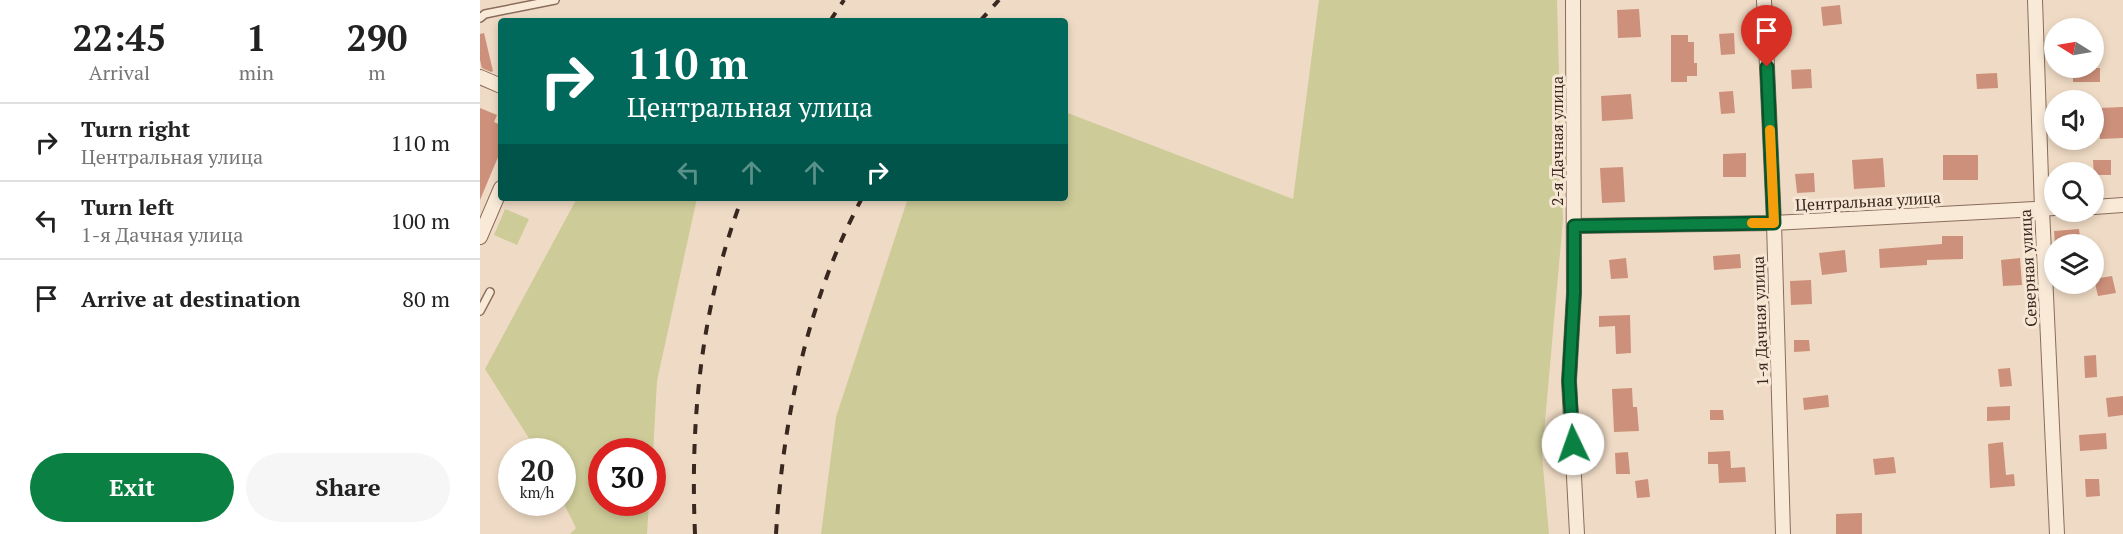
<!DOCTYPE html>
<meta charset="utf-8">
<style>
:root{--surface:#fff;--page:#f6f6f6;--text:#222;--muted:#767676;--line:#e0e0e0;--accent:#0b8043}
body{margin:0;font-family:"PT Serif",serif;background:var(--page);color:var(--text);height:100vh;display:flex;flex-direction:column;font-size:22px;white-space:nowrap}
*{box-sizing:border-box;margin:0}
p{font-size:20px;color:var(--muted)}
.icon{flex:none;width:33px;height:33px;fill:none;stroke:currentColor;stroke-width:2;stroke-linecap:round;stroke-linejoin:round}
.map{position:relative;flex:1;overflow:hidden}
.drawer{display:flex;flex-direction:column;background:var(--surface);width:480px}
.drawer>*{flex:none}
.banner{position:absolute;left:18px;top:18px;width:570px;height:183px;border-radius:6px;box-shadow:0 3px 9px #0003;background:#00695c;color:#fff;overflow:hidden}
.needle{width:39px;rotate:281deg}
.fabs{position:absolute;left:1564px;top:18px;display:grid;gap:12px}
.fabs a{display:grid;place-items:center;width:60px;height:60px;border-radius:50%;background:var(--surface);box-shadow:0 3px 9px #0003;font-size:30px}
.speed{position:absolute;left:18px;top:438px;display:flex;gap:12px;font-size:30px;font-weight:700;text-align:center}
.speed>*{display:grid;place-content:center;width:78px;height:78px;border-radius:50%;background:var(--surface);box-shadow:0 3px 9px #0003;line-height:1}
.speed small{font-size:15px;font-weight:400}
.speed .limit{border:9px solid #d22;background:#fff;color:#111}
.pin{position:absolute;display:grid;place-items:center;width:51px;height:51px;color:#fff;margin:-62px -26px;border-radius:50% 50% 50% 0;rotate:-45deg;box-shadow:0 0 6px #0007}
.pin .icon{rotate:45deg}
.me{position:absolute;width:66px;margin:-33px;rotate:357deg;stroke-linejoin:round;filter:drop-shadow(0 0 4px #0008)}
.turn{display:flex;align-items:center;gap:21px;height:126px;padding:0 30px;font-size:27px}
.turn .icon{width:78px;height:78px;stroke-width:2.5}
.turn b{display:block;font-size:42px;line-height:51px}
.lanes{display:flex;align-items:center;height:57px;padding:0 30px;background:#0003;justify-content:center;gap:30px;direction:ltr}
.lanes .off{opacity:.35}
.eta{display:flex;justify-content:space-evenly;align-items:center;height:102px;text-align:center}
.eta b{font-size:36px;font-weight:700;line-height:42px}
.button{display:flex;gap:12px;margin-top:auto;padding:12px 30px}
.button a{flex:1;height:69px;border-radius:36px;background:var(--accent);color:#fff;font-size:24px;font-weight:700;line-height:69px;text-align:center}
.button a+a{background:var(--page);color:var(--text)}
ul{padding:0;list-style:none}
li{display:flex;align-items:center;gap:18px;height:78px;padding:0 30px;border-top:2px solid var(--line)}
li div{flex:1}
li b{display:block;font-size:22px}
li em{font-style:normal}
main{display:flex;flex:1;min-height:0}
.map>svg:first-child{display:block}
</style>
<main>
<section class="drawer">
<div class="eta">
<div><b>22:45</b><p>Arrival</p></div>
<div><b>1</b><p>min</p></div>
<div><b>290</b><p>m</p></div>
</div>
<ul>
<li><svg class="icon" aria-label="right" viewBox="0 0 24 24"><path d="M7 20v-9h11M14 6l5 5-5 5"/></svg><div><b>Turn right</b><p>Центральная улица</p></div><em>110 m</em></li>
<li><svg class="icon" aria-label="left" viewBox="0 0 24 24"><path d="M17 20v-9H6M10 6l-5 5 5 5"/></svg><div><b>Turn left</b><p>1-я Дачная улица</p></div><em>100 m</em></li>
<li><svg class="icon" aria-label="arrive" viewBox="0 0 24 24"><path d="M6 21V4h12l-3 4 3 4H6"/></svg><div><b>Arrive at destination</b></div><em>80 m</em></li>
</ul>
<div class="button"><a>Exit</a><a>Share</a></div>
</section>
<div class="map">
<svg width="1643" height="534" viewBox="0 0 1643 534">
<rect width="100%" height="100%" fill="#efdbc5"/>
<!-- green -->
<g fill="#cdcb98">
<polygon points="839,0 1077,0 1083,220 1062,455 1069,534 341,534 356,417 428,198 585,198 585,112 813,199"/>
<polygon points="97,198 217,198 177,381 173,454 172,452 122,452 122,502 169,503 167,534 90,534 96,528 83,502 82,452 57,451 5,369"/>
<polygon points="25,209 49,219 37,245 14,235"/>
</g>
<!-- building -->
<g fill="#cd907a">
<polygon points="1360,5 1362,24 1343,26 1341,7"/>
<polygon points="1159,9 1161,37 1138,38 1137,10"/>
<polygon points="4,33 13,71 11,72 2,68 0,60 0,34"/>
<polygon points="1254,33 1255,54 1241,55 1239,34"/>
<polygon points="1191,35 1208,35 1208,42 1214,42 1214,63 1217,63 1217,76 1207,76 1207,82 1191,82"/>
<rect x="1593" y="68" width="27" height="14"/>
<polygon points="1331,69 1332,88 1312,89 1311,70"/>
<polygon points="1517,73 1518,88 1497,89 1496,74"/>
<polygon points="1253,91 1255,113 1241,114 1239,92"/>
<polygon points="1151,94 1153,119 1122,121 1121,96"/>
<polygon points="1643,107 1643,138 1620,139 1619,108"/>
<polygon points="0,108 17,115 14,122 21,125 21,150 0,200"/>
<polygon points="1266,153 1266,177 1243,177 1243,154"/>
<rect x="1463" y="155" width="35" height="25"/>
<polygon points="1403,158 1405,187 1374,189 1372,160"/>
<polygon points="1613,160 1631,160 1631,175 1614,175"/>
<polygon points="1143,167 1145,202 1122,203 1120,168"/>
<polygon points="1334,173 1335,192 1317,193 1315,174"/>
<polygon points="1599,229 1601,244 1575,244 1574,231"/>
<polygon points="1462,236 1483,236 1483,259 1447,260 1447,265 1400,268 1399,249 1462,244"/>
<polygon points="1365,250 1367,272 1342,275 1339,253"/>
<polygon points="1260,254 1261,268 1234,270 1233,256"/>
<polygon points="1146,258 1148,278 1131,279 1129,260"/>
<polygon points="1540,258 1542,285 1523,286 1521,260"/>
<polygon points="1632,276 1636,293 1618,296 1614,279"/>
<polygon points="1331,280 1332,304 1311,305 1310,281"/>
<polygon points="1150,315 1151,353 1136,354 1135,326 1119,327 1119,316"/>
<polygon points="1314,340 1329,340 1330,351 1314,352"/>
<polygon points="1616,355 1617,377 1605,378 1604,356"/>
<polygon points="1530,368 1532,386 1520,387 1518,369"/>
<polygon points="1152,388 1153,407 1157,407 1159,431 1134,432 1132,389"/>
<polygon points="1348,395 1349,407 1324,410 1323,398"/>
<polygon points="1643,396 1643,415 1628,417 1626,398"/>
<polygon points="1530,406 1530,420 1507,421 1507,407"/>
<polygon points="1230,410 1243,410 1244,420 1230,420"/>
<polygon points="1626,433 1627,449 1600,451 1599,435"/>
<polygon points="1523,442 1526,475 1534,474 1535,486 1510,488 1508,444"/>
<polygon points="1250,451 1251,468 1265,467 1266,482 1239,483 1238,464 1228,464 1228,452"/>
<polygon points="1148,452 1150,474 1136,474 1135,453"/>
<polygon points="1414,457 1416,473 1395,475 1393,459"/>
<polygon points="1168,479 1170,497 1157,498 1155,481"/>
<polygon points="1605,479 1619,479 1620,496 1606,497"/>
<polygon points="1382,513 1382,534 1356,534 1356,514"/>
</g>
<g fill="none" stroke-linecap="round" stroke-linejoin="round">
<defs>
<g id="lane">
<polyline points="0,18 5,14 75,0"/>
<polyline points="0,311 10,292"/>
</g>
<g id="street">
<polyline points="1093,0 1094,293 1089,381 1097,534"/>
<polyline points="1284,0 1294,223 1303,534"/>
<polyline points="1555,0 1562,209 1577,534"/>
<polyline points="0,77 21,86"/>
<polyline points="1614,207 1643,205"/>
<polyline points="1094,226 1294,223 1575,208"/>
<polyline points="0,237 21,188"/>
</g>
</defs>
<!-- lane casing -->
<use href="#lane" stroke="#8a6c5b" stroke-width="10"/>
<!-- street casing -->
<use href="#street" stroke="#8a6c5b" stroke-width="16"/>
<!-- lane -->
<use href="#lane" stroke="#f9ead8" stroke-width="7"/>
<!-- street -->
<use href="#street" stroke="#f9ead8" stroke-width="14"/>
<!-- rail -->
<g stroke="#3a271f" stroke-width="4" stroke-dasharray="10 10" stroke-linecap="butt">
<polyline points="350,21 364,0"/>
<polyline points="500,21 519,0"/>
<path d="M215,534C210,419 221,307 262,198"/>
<path d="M296,534C303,419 327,301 382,198"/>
</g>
</g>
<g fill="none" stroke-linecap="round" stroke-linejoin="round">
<defs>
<polyline id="route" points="1093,444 1089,381 1094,293 1094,226 1294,223 1287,67"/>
</defs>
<!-- route casing -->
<use href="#route" stroke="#07532c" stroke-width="15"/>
<!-- route -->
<use href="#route" stroke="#0b8043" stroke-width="10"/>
<!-- slow -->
<polyline stroke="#f59e0b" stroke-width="10" points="1272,223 1294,223 1290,130"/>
</g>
<g text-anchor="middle" stroke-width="6" stroke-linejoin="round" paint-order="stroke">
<!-- street labels -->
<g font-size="16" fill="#3a271f" stroke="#f6e7d4">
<text transform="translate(1077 141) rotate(-90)" y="6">2-я Дачная улица</text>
<text transform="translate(1388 201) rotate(-3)" y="6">Центральная улица</text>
<text transform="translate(1548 268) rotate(-93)" y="6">Северная улица</text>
<text transform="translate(1280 321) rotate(-92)" y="6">1-я Дачная улица</text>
</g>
</g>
</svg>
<div class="fabs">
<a><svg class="needle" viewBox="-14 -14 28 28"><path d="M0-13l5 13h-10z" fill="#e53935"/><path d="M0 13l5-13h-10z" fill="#767676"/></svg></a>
<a><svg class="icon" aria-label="sound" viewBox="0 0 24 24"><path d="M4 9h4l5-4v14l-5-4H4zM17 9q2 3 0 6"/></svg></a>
<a><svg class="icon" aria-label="search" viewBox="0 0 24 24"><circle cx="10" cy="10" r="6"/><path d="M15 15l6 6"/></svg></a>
<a><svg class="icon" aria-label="layers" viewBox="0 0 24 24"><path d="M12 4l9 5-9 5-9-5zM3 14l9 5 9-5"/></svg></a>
</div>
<div class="speed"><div>20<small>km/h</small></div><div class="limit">30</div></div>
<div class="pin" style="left:1287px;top:67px;background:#d93025"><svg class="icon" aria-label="arrive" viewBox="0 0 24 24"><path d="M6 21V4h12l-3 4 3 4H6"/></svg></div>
<svg class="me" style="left:1093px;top:444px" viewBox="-20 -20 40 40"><circle r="19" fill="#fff"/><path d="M0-13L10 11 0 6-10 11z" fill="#0b8043"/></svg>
<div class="banner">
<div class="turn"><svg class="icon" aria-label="right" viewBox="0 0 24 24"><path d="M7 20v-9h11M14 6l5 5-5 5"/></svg><div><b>110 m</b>Центральная улица</div></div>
<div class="lanes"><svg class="icon off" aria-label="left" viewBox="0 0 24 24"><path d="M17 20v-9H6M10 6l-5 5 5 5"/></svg><svg class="icon off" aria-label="ahead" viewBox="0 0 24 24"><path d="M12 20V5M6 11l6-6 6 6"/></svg><svg class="icon off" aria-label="ahead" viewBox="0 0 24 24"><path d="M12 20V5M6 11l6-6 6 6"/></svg><svg class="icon" aria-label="right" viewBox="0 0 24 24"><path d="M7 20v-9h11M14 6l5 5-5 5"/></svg></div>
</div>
</div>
</main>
